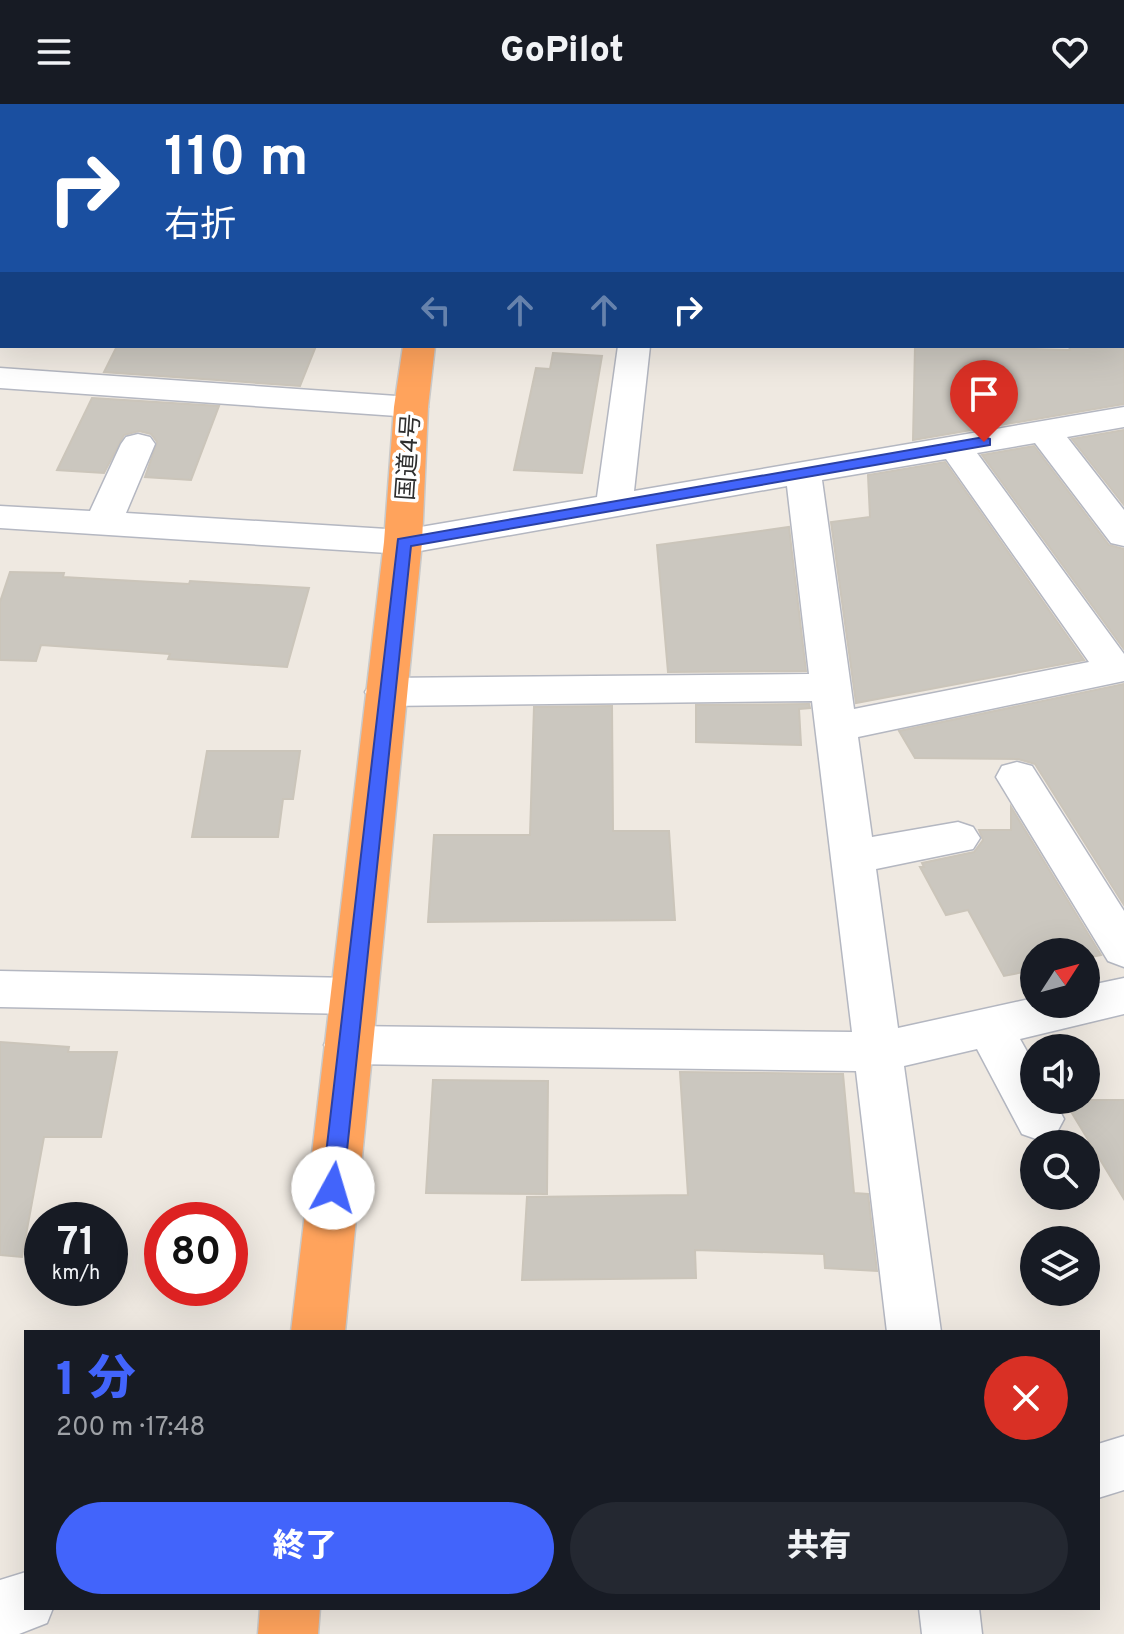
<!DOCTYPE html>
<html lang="ja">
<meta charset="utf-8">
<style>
:root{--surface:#171b24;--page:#242831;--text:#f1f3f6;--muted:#9ea1a6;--accent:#4264fb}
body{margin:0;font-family:Overpass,"Noto Sans JP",sans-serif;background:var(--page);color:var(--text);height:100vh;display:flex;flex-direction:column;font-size:30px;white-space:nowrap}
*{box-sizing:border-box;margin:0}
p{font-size:26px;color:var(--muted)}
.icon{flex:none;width:44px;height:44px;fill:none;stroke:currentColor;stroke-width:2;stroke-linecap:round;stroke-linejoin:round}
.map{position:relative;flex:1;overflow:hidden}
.side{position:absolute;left:24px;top:1226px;width:1076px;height:280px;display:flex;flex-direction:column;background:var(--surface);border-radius:0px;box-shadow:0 8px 32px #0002}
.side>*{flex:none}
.top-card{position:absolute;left:0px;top:0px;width:1124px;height:244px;box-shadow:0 8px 32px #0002;background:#1a4fa0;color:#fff;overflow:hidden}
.needle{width:52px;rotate:54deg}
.tools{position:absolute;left:1020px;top:834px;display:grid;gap:16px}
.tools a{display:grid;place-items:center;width:80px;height:80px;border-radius:50%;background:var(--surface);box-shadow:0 8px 32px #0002;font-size:40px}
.speed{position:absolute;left:24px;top:1098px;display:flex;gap:16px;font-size:40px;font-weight:700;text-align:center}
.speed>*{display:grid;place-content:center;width:104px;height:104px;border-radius:50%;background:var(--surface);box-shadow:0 8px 32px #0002;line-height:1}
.speed small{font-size:20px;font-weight:400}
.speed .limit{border:12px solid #d22;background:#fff;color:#111}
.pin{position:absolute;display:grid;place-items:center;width:68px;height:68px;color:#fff;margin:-82px -34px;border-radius:50% 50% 50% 0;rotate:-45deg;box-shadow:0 0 8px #0007}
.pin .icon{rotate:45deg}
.me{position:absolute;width:88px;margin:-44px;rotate:6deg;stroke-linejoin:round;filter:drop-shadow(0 0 6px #0008)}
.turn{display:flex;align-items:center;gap:28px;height:168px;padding:0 32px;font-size:36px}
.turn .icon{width:104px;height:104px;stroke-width:2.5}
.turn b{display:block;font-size:56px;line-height:68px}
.lanes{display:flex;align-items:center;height:76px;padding:0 32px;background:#0003;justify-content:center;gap:40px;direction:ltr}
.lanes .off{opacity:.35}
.round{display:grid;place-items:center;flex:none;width:84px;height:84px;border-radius:42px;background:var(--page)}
.headline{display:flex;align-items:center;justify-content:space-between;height:136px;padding:0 32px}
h1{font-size:48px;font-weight:800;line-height:60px;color:var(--accent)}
.primary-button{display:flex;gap:16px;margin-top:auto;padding:16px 32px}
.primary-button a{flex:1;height:92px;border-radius:48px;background:var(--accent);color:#fff;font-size:32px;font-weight:800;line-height:92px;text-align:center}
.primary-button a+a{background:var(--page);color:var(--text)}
header{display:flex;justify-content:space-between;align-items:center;height:104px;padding:0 32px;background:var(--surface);font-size:36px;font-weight:800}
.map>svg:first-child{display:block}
</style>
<header><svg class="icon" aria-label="menu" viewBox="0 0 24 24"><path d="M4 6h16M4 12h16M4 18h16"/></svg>GoPilot<svg class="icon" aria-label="heart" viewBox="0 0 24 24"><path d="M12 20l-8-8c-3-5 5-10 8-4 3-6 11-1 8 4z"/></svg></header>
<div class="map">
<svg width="1124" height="1530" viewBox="0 0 1124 1530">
<rect width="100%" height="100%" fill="#efe9e1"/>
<!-- building -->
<g fill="#cbc7bf" stroke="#cbc5ba" stroke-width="2">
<polygon points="117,242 316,242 300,282 104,268"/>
<polygon points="915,242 1070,246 1069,242 1124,242 1124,300 913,336"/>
<polygon points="553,249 602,252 582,369 514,366 536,264 550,265"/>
<polygon points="92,294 219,302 191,376 145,373 157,338 151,330 139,327 124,331 104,369 57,366"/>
<polygon points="1124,326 1124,401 1072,335"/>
<polygon points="1034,342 1109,441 1124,445 1124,545 982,351"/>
<polygon points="945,358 1084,556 856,599 831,418 870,413 868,371"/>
<polygon points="789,423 806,567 668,568 657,441"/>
<polygon points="10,468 64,469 63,473 189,480 190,477 309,484 287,563 168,555 170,550 41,541 36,557 0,556 0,498"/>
<polygon points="1124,580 1124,801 1035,660 1018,655 915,654 899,627"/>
<polygon points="809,600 810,604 799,605 801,641 696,638 696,601"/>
<polygon points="612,602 613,727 669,727 675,816 428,818 434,731 530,731 534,603"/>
<polygon points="207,647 300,647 293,695 283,695 278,733 192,733"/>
<polygon points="1011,703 1101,851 1086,854 1086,848 1034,848 1034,866 1004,872 968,806 946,811 920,763 924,763 922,759 974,748 983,736 979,726 1011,726"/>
<polygon points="0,938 69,943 68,948 117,948 101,1033 44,1033 22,1153 0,1151"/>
<polygon points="680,968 843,970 854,1089 868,1090 877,1167 825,1164 824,1150 695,1146 696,1174 522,1176 527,1093 688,1091"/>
<polygon points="433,976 548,977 547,1090 426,1089"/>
<polygon points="1064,996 1124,996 1124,1095"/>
</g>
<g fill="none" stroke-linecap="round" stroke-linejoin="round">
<defs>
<g id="minor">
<polygon points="11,0 42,0 10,2"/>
<rect x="632" y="0" width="28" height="2"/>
<rect x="915" y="0" width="28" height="2"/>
<polygon points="1009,0 1037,0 1038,2 1010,2"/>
<rect x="1122" y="57" width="2" height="18"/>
<rect x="0" y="140" width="2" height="18"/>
<rect x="1122" y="207" width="2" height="20"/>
<path d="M618,242H650L634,387L1124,303V323L1067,333L1124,406V442L1111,439L1035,339L977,349L1124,550V577L858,633L872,733L958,718L973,723L980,734L973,745L876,765L898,924L1034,894V900H1086V882L1124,874V910L1020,935L1034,960V996H1054L1064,1015L1056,1030L1039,1036L1022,1030L977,945L904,962L941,1228H887L856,967L348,960L331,955L324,941L331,927L348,922L852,928L812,597L385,602L371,598L365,588L371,578L385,574L809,570L787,382L403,450L0,424V402L90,407L121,340L126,333L138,330L150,333L155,340L126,409L403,426L597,393ZM946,355L1089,558L854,605L822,376Z"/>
<polygon points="0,264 411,293 423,296 428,303 423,310 411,313 0,284"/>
<polygon points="1017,658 1032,662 1124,807 1124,863 1108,857 996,673 1002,662"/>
<polygon points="0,867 352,874 369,879 375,892 369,905 352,910 0,903"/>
<polygon points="1124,1332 1124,1386 1098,1394 1098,1340"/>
<polygon points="26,1468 26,1504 53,1504 47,1519 19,1530 0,1530 0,1476"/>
<polygon points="919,1504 979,1504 982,1530 922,1530"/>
</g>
<g id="highway">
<polygon points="446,0 474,0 445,2"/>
<polygon points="403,242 435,242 428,303 422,438 345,1228 291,1228 384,438 394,303"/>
<polygon points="260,1504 320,1504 318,1530 258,1530"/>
</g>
</defs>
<!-- minor casing -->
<use href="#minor" stroke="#b4b7c1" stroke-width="3"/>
<!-- highway casing -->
<use href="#highway" stroke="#c9c9c9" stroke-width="3"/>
<!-- minor -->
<use href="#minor" fill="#fff" fill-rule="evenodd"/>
<!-- highway -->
<use href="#highway" fill="#ffa35c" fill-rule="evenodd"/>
</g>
<!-- route -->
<polygon fill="#4264fb" stroke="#2b41a3" stroke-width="2" points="984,333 990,335 990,341 411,442 343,1084 340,1091 333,1093 325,1091 322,1084 398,435"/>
<g text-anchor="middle" stroke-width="7" stroke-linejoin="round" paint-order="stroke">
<!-- street labels -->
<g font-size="24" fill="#2e2e2e" stroke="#fff">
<text transform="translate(408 353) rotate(-86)" y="8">国道4号</text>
</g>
</g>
</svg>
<div class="tools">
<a><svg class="needle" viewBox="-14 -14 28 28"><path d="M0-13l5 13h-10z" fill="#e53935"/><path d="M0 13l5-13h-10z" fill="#9ea1a6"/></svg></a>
<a><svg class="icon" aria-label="sound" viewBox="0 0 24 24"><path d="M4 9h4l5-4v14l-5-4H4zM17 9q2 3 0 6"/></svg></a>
<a><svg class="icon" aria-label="search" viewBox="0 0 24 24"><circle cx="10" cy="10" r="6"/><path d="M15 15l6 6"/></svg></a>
<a><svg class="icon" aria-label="layers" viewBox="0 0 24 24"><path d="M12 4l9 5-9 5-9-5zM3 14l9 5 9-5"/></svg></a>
</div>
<div class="speed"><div>71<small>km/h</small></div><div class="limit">80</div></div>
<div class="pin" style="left:984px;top:338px;background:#d93025"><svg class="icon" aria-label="arrive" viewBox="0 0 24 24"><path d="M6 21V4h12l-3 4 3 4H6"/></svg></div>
<svg class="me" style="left:333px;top:1084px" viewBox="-20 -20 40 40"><circle r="19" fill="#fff"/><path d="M0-13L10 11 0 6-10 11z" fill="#4264fb"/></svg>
<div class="top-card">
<div class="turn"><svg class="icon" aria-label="right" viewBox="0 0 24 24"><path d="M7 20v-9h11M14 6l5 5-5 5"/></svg><div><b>110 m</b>右折</div></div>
<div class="lanes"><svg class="icon off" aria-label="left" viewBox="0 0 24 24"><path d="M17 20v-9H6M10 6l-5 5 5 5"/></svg><svg class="icon off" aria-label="ahead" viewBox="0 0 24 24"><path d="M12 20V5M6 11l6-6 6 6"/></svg><svg class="icon off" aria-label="ahead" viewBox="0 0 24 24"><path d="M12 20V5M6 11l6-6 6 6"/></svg><svg class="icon" aria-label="right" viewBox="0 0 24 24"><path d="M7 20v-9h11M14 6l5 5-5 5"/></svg></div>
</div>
<section class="side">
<div class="headline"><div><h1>1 分</h1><p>200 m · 17:48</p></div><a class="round" style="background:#d93025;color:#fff"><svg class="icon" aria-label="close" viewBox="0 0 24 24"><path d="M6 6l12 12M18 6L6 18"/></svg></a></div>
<div class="primary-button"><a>終了</a><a>共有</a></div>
</section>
</div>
